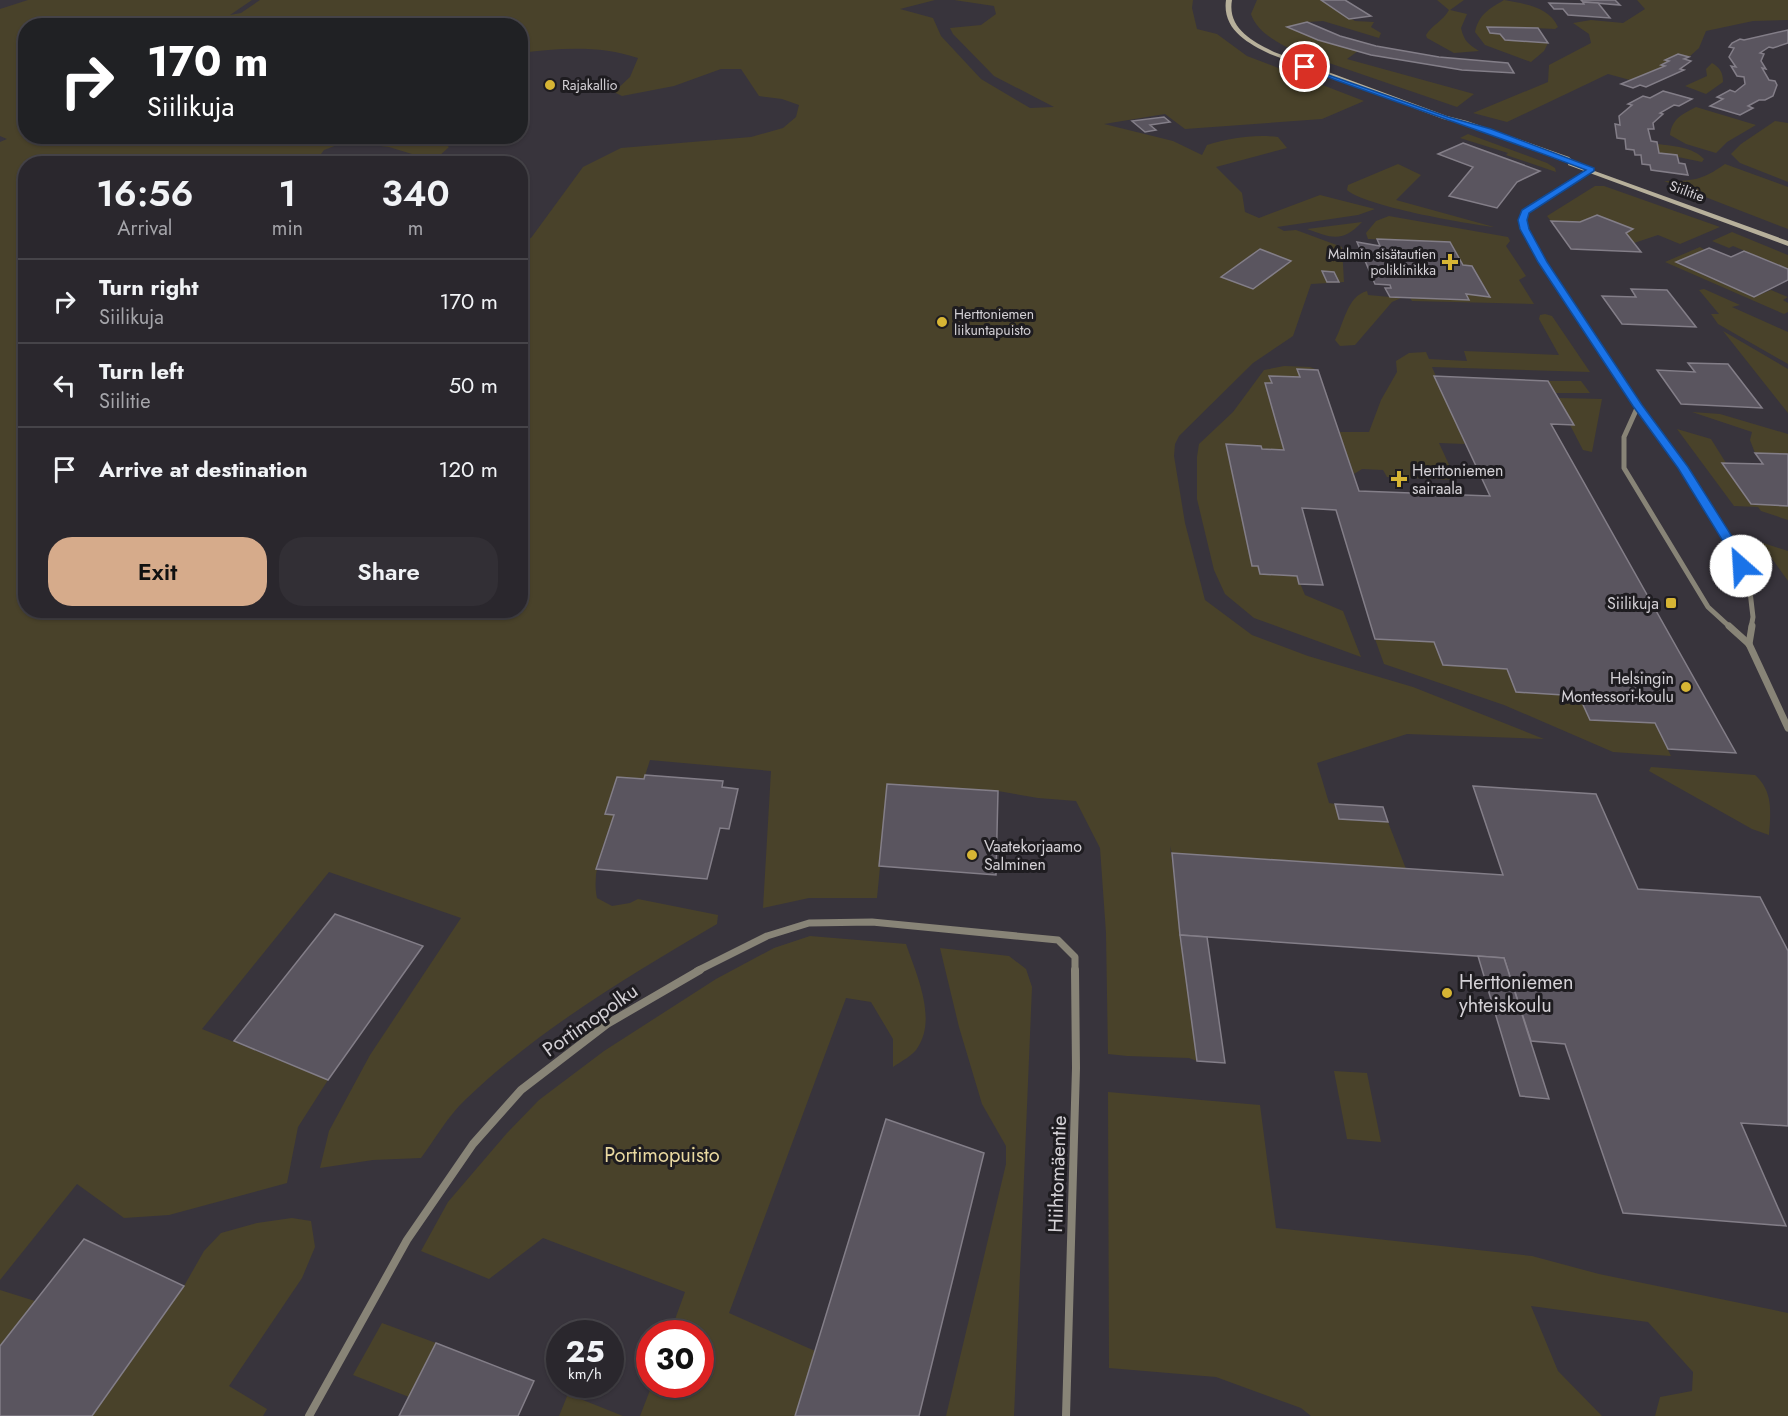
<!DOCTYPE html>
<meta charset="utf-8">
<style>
:root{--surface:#2a272d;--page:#322f35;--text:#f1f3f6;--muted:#a5a5aa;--line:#464449;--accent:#d6ab8b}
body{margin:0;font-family:Jost,sans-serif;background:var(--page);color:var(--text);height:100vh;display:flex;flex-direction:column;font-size:22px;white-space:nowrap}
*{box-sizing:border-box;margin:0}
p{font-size:20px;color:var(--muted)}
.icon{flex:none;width:33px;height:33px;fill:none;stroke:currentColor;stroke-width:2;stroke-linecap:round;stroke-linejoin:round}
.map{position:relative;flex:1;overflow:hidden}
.side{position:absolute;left:18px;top:156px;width:510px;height:462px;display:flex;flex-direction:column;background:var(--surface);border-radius:24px;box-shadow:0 2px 4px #0004,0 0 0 2px var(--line)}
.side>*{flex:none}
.banner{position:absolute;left:18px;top:18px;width:510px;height:126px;border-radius:24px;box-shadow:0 2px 4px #0004,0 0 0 2px var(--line);background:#202124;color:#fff;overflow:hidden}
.speed{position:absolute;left:546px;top:1320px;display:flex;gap:12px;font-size:30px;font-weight:700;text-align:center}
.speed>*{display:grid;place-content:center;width:78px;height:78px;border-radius:50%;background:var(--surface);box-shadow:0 2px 4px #0004,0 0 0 2px var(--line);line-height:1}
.speed small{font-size:15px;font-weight:400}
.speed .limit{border:9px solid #d22;background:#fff;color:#111}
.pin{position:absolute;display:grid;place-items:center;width:51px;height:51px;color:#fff;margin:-26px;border:3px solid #fff;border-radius:50%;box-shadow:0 2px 6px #0007}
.me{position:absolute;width:66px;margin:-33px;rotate:334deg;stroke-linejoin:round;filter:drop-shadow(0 0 4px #0008)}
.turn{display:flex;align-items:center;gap:21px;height:126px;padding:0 30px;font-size:27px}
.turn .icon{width:78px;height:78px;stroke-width:2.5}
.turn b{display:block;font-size:42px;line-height:51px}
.eta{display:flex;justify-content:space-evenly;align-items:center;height:102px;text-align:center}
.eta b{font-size:36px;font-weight:600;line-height:42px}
.cta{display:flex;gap:12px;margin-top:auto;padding:12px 30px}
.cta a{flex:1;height:69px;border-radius:24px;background:var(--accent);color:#111;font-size:24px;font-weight:600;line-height:69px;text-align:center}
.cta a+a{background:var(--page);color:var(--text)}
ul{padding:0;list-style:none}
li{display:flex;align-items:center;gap:18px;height:84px;padding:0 30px;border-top:2px solid var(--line)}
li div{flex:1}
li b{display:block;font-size:22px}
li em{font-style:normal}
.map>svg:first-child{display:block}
</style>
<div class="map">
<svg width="1788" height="1416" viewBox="0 0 1788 1416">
<rect width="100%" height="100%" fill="#38343c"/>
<!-- green -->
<g fill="#49422a" fill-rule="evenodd">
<path d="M28,0H252L230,15L241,13L260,0H935L900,9L933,18L941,36L981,79L1030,108L1054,107L994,76L953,34L950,28L981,25L996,14L994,6L954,0H1193L1192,8L1197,29L1217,34L1247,56L1364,101L1322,119L1185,129L1165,114L1104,124L1173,141L1202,155L1207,145C1230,138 1254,134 1278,137L1287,148L1216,167L1242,193L1245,212L1259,218L1320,195L1375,209L1358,215L1277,227L1284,231L1296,230L1342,247L1344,282L1311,284L1293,336L1253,363L1179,436L1175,444L1174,456L1185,523L1205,600L1252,635L1308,656L1413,687L1544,739L1407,734L1317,763L1329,803L1335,804L1339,819L1388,822L1406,869L1172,853L1170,846L1197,1061L1189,1058L1127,1056L1108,1054L1106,933L1100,848L1076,801L1038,798L998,791L888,784L877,898H809L763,908L771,771L650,760L644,779L617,777L605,814L614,815C605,843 591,869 597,898L612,906L630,903L638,899L718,915L717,924C629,976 540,1028 465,1100C448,1116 435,1139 421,1158L373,1160L320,1168L329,1131L370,1055L461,918L329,872L202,1029L328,1080L298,1127L287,1183L169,1215L124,1218L77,1184L0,1280V142L7,139L0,136V9ZM26,26H520L521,53C559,48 600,45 638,58L630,77L614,92L622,96L674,86L721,69H741L759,96L782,99L799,105L796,117L783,128L751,137L621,148L583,167L531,238L521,240L520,610H26V164L319,163L318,158L324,150L345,142L389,147L412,154L437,158L449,147L434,136H26Z"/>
<path d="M1257,0H1321L1355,21L1374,22L1371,27L1381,33L1379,38L1323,21L1307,22L1319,40L1358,51L1347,59L1474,94L1457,107L1297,52C1280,44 1257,33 1251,14Z"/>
<path d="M1437,0H1464L1450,10L1467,14L1461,28C1464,41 1468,44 1479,51L1454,53L1427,38L1426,35C1432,25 1443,21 1449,10Z"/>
<path d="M1504,0C1524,4 1549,6 1558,27L1555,29L1513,27L1500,34L1505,40L1548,43L1544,51L1531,62L1485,45L1475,32C1479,14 1489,9 1504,0Z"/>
<polygon points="1637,0 1788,0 1788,20 1753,21 1706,31 1699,48 1689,57 1678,54 1666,60 1669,61 1662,65 1665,66 1630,80 1608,74 1507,122 1473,113 1548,82 1549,65 1591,43 1589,34 1573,23 1591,20 1623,23 1645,9"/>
<path d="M1712,63C1720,68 1723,72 1723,82L1706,94L1685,86L1707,76L1706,69Z"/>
<path d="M1696,107L1756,125L1727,142L1716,153L1686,144L1670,135C1672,118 1683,114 1696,107Z"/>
<polygon points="1775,121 1788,123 1788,182 1740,163 1731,154 1741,144"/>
<polygon points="1468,134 1547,163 1555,168 1556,172 1506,155 1508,153 1460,138"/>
<path d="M1657,144C1673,146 1693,147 1704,159L1702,162L1659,153Z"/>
<path d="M1398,164L1421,175L1396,200L1494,227C1467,224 1364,206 1347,190L1348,185Z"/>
<path d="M1725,164L1788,187V229L1664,181C1692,181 1701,181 1725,164Z"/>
<polygon points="1595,186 1604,186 1720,227 1680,244 1658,235 1634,243 1626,233 1632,229 1597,215 1580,222 1551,221 1547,216"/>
<polygon points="1389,216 1508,237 1510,241 1506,246 1526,276 1519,280 1534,304 1412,301 1410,298 1469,300 1466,294 1490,297 1473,266 1463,265 1450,242 1368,239 1366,233 1376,221"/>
<path d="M1362,222C1342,243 1332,238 1307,229Z"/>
<polygon points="1732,232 1788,255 1788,269 1733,246 1729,248 1712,241"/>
<polygon points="1700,247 1705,250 1676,263 1754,297 1771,290 1788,297 1783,300 1788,303 1788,312 1784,314 1665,262"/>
<polygon points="1704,289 1740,305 1732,307 1788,332 1788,364 1718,324 1711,314 1719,314 1699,290"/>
<path d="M1367,291L1368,295L1401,298L1392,302L1355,345L1340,346L1335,340C1344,324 1347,296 1367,291Z"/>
<polygon points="1545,314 1552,316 1590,372 1432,367 1465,444 1439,443 1456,480 1387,477 1383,470 1362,469 1354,474 1339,432 1369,432 1381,400 1397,372 1396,361 1409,353 1426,352 1429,359 1467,361 1464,351 1559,355 1539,319 1540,315"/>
<polygon points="1723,331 1788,369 1788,413"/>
<polygon points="1284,366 1310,367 1318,370 1298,369 1300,377 1270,376 1272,383 1265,383 1284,450 1262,449 1261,446 1226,445 1252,566 1258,566 1260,574 1297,576 1305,595 1343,611 1361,657 1254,618 1225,594 1214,570 1197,499 1197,457 1199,444 1233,412 1264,370"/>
<polygon points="1548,381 1581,381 1590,393 1556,393"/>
<polygon points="1558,398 1602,399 1592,452 1583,450 1570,425 1574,425"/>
<polygon points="1692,412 1720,414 1788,434 1788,454 1755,453 1750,440 1752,432"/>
<polygon points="1677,429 1711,439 1726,463 1722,463 1788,506 1788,520 1761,511 1758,507 1734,506"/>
<polygon points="1760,542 1788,551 1788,581"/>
<polygon points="1375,639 1434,642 1443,665 1507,669 1517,692 1579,696 1590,720 1655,723 1671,756 1613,752 1504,705 1384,664"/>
<path d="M1651,767L1755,775C1773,791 1771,812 1769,835L1752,829L1649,771Z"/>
<path d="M810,936L906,944C916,973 937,1018 918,1047C914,1055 900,1062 893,1067V1039L871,1002L846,998L729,1313L815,1351L795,1416H640L652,1385L700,1384V1334L670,1333L685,1292L543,1238L489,1279L421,1251L448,1202L507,1133L539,1100L604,1051L716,979L774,948Z"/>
<polygon points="940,948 1009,956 1026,969 1032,987 1014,1416 946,1416 1006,1164 1006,1146 982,1104 959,1027"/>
<polygon points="1334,1071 1367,1073 1381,1142 1347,1139"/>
<polygon points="1108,1092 1260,1105 1276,1228 1532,1256 1599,1274 1788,1313 1788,1416 1655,1416 1660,1397 1692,1391 1693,1372 1648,1322 1531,1306 1558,1371 1602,1416 1311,1416 1301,1408 1216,1377 1109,1368"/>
<polygon points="292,1218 311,1221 315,1247 302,1278 229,1386 267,1409 263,1416 92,1416 184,1286 204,1251 221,1233 257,1223"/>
<polygon points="0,1290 35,1301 0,1346"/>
<polygon points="382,1323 436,1343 409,1397 353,1375"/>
<polygon points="568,1394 623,1416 559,1416"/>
</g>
<!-- building -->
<g fill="#5a555f" stroke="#837e88" stroke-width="1.5">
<polygon points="1321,0 1345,0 1371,16 1349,19"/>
<polygon points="1581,0 1615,0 1620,5 1583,2"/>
<polygon points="1583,2 1598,3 1610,18 1568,15 1563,9 1554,9 1549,3 1584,4"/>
<polygon points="1307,22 1340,36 1376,46 1439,57 1508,63 1514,73 1462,70 1371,55 1318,40 1287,27"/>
<polygon points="1487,27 1538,28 1548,43 1505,40 1500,34 1490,33"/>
<polygon points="1788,30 1788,43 1773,48 1769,47 1760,53 1764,54 1761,61 1766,69 1762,68 1769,80 1775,81 1777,85 1773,96 1765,100 1759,100 1748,106 1753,108 1740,115 1710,106 1723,99 1717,97 1730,90 1735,92 1745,84 1744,77 1737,76 1731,66 1736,67 1729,57 1734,48 1729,47 1732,43 1740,39 1744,40"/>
<polygon points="1678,54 1689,57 1684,59 1691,61 1680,69 1684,70 1646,87 1640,85 1633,88 1621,84 1665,66 1661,65 1669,61 1665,60"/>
<polygon points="1663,91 1692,99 1679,106 1674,105 1660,113 1663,114 1653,123 1654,129 1648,129 1651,141 1657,142 1659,153 1677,155 1679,163 1685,164 1688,175 1651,170 1650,165 1642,164 1641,155 1635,155 1634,150 1626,149 1625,139 1617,138 1615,124 1620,125 1619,116 1632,105 1628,104 1643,96 1650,98"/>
<polygon points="1164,117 1170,122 1150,125 1156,130 1145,132 1132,121"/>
<polygon points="1463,143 1540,171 1517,182 1497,208 1449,196 1473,167 1438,154"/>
<polygon points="1597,215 1633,229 1626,233 1641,252 1571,249 1551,221 1580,222"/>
<polygon points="1377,239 1450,242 1463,265 1472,266 1490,297 1466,294 1469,300 1390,297 1385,288 1391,288 1390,285 1375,284 1357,242 1380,246"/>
<polygon points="1709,248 1731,257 1744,251 1788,269 1788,280 1754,297 1676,262"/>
<polygon points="1260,249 1291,261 1253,289 1221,277"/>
<polygon points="1322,271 1334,272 1339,282 1327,282"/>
<polygon points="1631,289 1667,290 1696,327 1622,324 1602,296 1636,297"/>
<polygon points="1688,363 1728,364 1762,408 1681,404 1657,370 1695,372"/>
<polygon points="1297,369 1318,370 1359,491 1490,496 1434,376 1548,381 1574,425 1551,424 1736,753 1668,749 1655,723 1590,720 1579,696 1516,692 1507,669 1443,665 1434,642 1375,639 1336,510 1302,508 1323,585 1299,584 1297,576 1260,574 1258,566 1252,566 1226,444 1261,446 1262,449 1284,450 1265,383 1272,383 1269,376 1300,377"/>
<polygon points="1755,453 1788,454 1788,506 1751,504 1722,463 1763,464"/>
<polygon points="645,775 723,781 722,787 738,789 729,829 720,828 707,879 596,869 614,815 605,814 617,777 644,779"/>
<polygon points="887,784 998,791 996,875 879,866"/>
<polygon points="1473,786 1596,794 1638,889 1760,897 1788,951 1788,1126 1741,1123 1786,1226 1623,1213 1565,1044 1531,1041 1504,958 1180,935 1172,853 1503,875"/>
<polygon points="1335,804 1383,807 1388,822 1339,819"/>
<polygon points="335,914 423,946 328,1080 234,1041"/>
<polygon points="1180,935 1207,937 1225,1063 1197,1061"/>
<polygon points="1478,956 1504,958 1549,1099 1520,1096"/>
<polygon points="886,1119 984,1153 919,1416 795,1416"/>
<polygon points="84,1239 184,1286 92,1416 0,1416 0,1346"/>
<polygon points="436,1343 534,1381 518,1416 399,1416"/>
</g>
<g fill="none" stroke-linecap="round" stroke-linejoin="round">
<!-- street-far3 -->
<polyline stroke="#888477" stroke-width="4" points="1592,170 1525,212 1524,229 1542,262 1609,363"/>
<!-- street-far2 -->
<g stroke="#888477" stroke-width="5">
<polyline points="1608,361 1682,467 1732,546 1749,583 1753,617 1751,628"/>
<polyline points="1638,406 1624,437 1624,468 1708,607 1731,628"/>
</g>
<!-- street-far1 -->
<g stroke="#888477" stroke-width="7">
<polyline points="1729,626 1749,644 1788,728"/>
<polyline points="1749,644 1752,626"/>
<polyline points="697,971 767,936 809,923 872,922 1058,940 1075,957 1075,971"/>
</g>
<!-- street -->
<g stroke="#888477" stroke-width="8">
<polyline points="309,1416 407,1240 473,1144 521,1090 607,1024 700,970"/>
<polyline points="1066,1416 1076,1068 1075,970"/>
</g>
<!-- secondary -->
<path fill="#b7b09b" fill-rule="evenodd" d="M1226,0H1232C1227,28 1252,41 1274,52L1447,116L1467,121L1569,157L1578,165L1788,241V246L1568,165L1569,162L1565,159L1463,124L1443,119L1270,54C1247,43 1222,29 1226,0Z"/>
</g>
<!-- route -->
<path fill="#1a73e8" stroke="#114b97" stroke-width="1.5" d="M1303,66L1448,117L1491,129L1594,168V171L1529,213L1527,220L1529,229L1547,262L1642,405L1688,467L1738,546L1747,566L1745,569H1736L1726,546L1678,468L1633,406L1538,262L1520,229L1518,220L1522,210L1586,170C1492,134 1397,103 1303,68Z"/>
<!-- markers -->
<g fill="#d7b534" stroke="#1e1c20" stroke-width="2">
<circle cx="550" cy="85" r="6"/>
<path d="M1447 253h6v6h6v6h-6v6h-6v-6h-6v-6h6z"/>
<circle cx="942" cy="322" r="6"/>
<path d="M1396 470h6v6h6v6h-6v6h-6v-6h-6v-6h6z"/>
<rect x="1665" y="597" width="12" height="12" rx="3"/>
<circle cx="1686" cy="687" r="6"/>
<circle cx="972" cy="855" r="6"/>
<circle cx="1447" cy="993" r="6"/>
</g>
<g text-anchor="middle" stroke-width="6" stroke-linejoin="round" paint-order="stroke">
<!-- far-poi labels -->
<g font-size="14" fill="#d4d1d6" stroke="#1e1c20" text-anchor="start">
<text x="562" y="90">Rajakallio</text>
<text x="1436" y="259" text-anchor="end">Malmin sisätautien<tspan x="1436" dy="16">poliklinikka</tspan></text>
<text x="954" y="319">Herttoniemen<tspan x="954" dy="16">liikuntapuisto</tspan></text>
</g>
<!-- far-street labels -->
<g font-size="14" fill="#d4d1d6" stroke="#1e1c20">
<text transform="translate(1687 191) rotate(20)" y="5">Siilitie</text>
</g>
<!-- poi labels -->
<g font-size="16" fill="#d4d1d6" stroke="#1e1c20" text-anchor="start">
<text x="1412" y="476">Herttoniemen<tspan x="1412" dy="18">sairaala</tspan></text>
<text x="1659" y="609" text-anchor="end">Siilikuja</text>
<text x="1674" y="684" text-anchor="end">Helsingin<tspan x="1674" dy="18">Montessori-koulu</tspan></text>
<text x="984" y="852">Vaatekorjaamo<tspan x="984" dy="18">Salminen</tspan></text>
</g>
<!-- near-poi labels -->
<g font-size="20" fill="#d4d1d6" stroke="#1e1c20" text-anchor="start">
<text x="1459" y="989">Herttoniemen<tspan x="1459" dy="23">yhteiskoulu</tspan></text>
</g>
<!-- near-street labels -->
<g font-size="20" fill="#d4d1d6" stroke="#1e1c20">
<text transform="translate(590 1020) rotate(-35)" y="7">Portimopolku</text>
<text transform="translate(1057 1174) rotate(-88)" y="7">Hiihtomäentie</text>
</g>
<!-- near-park labels -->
<g font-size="20" fill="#e9d8a0" stroke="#1e1c20">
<text x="662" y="1162">Portimopuisto</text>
</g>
</g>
</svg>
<div class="speed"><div>25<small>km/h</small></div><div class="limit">30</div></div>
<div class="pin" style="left:1305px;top:67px;background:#d93025"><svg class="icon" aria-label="arrive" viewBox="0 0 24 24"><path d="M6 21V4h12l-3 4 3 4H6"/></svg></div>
<svg class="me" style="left:1741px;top:566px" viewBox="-20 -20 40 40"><circle r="19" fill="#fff"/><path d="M0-13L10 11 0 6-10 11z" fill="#1a73e8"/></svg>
<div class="banner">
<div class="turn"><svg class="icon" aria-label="right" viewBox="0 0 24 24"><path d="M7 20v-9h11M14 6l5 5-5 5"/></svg><div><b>170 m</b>Siilikuja</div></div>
</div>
<section class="side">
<div class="eta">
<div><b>16:56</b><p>Arrival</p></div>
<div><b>1</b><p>min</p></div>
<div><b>340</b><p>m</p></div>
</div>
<ul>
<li><svg class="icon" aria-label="right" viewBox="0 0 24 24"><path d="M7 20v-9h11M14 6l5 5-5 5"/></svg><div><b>Turn right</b><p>Siilikuja</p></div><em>170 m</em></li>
<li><svg class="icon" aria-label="left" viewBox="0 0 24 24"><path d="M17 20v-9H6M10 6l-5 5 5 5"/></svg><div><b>Turn left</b><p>Siilitie</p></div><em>50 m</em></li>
<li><svg class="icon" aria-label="arrive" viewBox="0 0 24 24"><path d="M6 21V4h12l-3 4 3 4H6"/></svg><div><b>Arrive at destination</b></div><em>120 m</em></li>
</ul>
<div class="cta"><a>Exit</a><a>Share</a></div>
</section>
</div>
